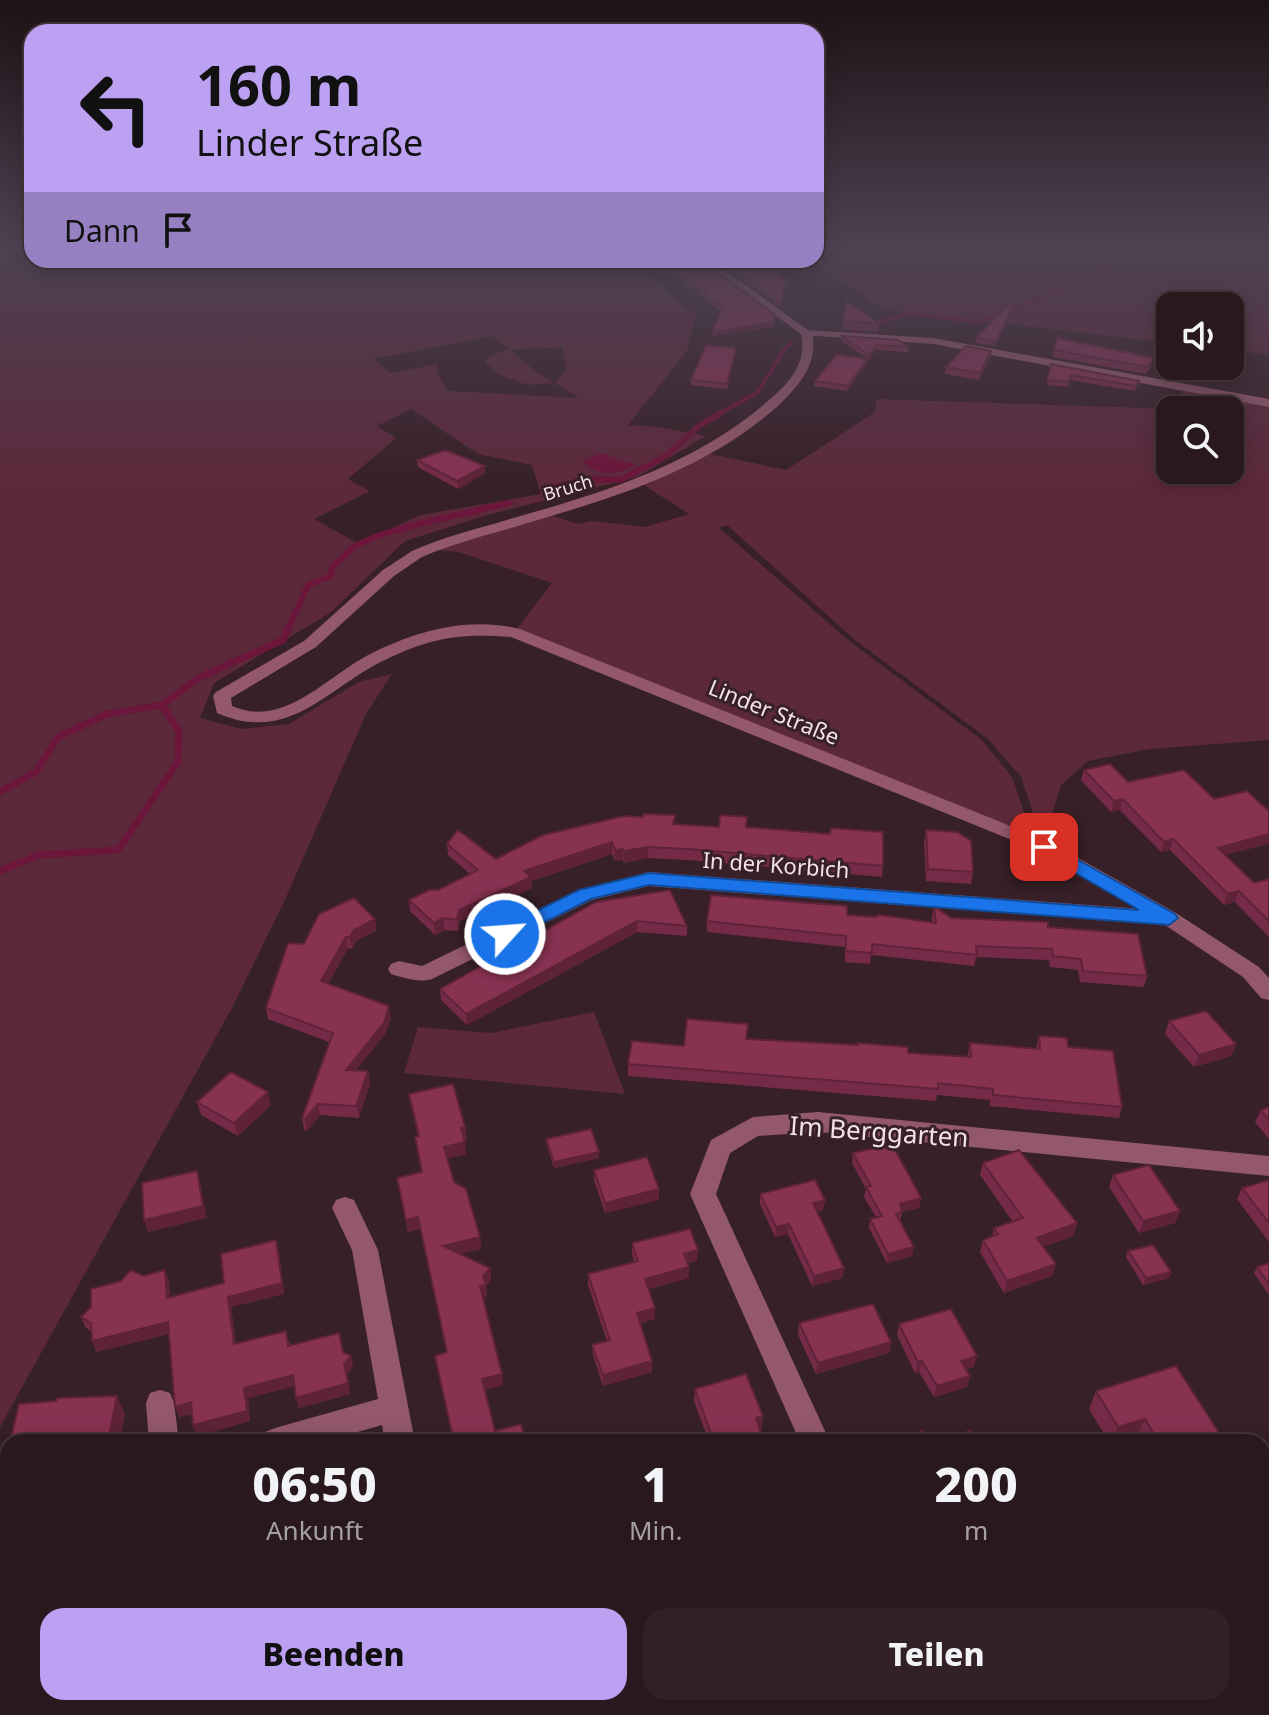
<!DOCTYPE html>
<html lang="de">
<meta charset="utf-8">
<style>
:root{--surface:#29181d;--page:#312126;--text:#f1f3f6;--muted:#a5a0a4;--line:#45373b;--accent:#bca0f2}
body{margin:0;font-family:"Noto Sans",sans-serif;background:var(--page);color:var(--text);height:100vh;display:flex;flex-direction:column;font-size:30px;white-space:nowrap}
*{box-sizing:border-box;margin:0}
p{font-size:26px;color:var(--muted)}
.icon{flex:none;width:44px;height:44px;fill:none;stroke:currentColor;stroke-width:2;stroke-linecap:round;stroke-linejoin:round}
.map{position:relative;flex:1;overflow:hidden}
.side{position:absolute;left:0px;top:1434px;width:1270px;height:282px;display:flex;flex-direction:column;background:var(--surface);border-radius:24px 24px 0 0;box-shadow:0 4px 20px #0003,0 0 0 2px var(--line)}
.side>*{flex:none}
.top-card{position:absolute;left:24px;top:24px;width:800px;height:244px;border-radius:24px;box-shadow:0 4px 20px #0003,0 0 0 2px var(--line);background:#bca0f2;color:#111;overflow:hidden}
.fabs{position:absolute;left:1156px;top:292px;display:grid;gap:16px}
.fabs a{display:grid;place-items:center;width:88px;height:88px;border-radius:16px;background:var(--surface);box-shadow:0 4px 20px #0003,0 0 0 2px var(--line);font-size:40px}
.pin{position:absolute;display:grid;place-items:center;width:68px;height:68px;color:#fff;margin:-34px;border-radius:16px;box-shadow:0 4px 12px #0006}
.me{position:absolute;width:88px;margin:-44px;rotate:64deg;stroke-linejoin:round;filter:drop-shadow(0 0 6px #0008)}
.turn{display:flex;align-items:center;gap:28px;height:168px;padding:0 40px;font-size:36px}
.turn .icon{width:104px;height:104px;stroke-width:2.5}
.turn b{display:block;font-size:56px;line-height:68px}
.then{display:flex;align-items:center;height:76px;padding:0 40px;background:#0003;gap:16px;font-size:30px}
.eta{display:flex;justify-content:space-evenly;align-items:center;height:136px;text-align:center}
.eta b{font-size:48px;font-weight:800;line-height:56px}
.button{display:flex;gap:16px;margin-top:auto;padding:16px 40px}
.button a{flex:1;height:92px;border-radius:24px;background:var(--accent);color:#111;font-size:32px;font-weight:800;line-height:92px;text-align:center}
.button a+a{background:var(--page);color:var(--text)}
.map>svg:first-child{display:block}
</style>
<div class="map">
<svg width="1269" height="1715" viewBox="0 0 1269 1715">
<rect width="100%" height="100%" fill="#372027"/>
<!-- green -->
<g fill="#5c293b" fill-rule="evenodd">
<path d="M0,245H32V260H631L689,311L697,310L687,351L628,425L659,427L706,436L637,477L487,515L405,541L330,613L214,683L200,718L242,729L289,724L359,682L392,674L366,714L284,902L232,1008L0,1427ZM493,336L509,349L487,357L486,363L498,374L527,385L555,383L579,398L448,391L438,374L437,364L390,373L373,359ZM562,347L567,368L555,383L537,373L511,350ZM411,409L478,454L532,465L541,494L420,515L359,544L314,519L370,491L348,479L396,438L377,426Z"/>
<polygon points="816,245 1269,245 1269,355 1230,350 1230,306 1170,306 1170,343 883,309 813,260 816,260"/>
<path d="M1182,391L1269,406V740L1150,749L1088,761L1061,785L1045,838L1041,837L1021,777L988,739L855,640L727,525L719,528L848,640L982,740L1012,777L1033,838L516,630L552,583L459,552L425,549L538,511L578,524L593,521L645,527L689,514L639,482L701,452L786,470L875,412L876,399L1177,409ZM1170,410H1230V470H1170Z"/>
<polygon points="594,1012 625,1094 404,1073 418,1027 491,1033"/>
<polygon points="1262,1606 1269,1617 1269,1715 1185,1715 1181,1708 1262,1708"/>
</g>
<!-- water -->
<path fill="#6b163a" d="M601,453L636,465C613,476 603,476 581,462Z"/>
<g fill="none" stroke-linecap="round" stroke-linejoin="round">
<!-- stream-far2 -->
<g stroke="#6b163a" stroke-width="4">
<polyline points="855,331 907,313 980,322 1056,292 1121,261 1199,245"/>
<polyline points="717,415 758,392 786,347 792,343"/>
</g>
<!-- stream-far1 -->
<g stroke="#6b163a" stroke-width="6">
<polyline points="555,487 592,479 620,480 666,456 700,425 721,413"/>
<polyline points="287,631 308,585 331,576 332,567 355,546 377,536 414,525 509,503"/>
</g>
<!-- stream -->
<g stroke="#6b163a" stroke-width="7">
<polyline points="0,792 36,772 58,737 107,714 162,705 200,677 283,640 288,629"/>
<polyline points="0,871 38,855 118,850 178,762 179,731 162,705"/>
</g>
<!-- minor -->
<g fill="#94586b" fill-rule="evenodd">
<polygon points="806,330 933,338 1269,399 1269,407 933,344 802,335 800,333"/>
<path d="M649,872L1169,911L1176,913L1179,918L1176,923L1169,925L649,886L592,900L432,979C419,983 404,978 391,974L388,969L391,964L399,961L422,966L578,890Z"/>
<polygon points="818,1112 1269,1156 1269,1176 818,1132 758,1136 730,1153 716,1194 830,1442 800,1442 690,1194 711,1140 753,1117"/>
<polygon points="345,1197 354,1200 378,1250 415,1442 385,1442 382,1425 323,1442 260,1442 265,1432 275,1428 378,1399 352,1250 332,1208 336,1200"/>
<polygon points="160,1390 170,1393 174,1403 179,1442 149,1442 146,1403 150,1393"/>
<polygon points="438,1708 472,1708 473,1715 439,1715"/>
<polygon points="917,1708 951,1708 954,1715 920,1715"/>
</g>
<!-- tertiary -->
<path fill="#94586b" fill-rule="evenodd" d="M699,260H711L812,333C819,363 799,386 778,406C704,471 613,498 521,525C488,535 454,543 422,557L394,576L316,647L231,698L232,706C284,729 327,676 370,654C416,631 468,616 520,629L1048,841L1176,913L1259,967L1269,978V1000L1261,998L1243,977L1162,923L1034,849L511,637C462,633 432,637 387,659C327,687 290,745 217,713L213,696L216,692L304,641L383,570L412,551C443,537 477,529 510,519C602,493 694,465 768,401C788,384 808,363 801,334Z"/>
</g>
<!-- wall -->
<g fill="#752b47">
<polygon points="655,260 701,260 775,319 773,327 712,336 712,332 721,311"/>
<polygon points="716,260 776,260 786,271 776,272 787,284 780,306"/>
<polygon points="1014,305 1013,310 995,346 976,343 976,338"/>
<polygon points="843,321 879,323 878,332 842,329"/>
<polygon points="842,336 909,347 908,352 876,350 869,360 867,359 867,363 847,391 814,386 815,381 867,358 841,341"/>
<polygon points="1057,338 1152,365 1146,374 1053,357"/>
<polygon points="991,351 990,358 979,380 945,374 946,367"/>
<polygon points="736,352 727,389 691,385 691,380"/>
<polygon points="1051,364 1139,381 1135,391 1070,380 1068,387 1047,385"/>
<polygon points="417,460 485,473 458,489 418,467"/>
<polygon points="1084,770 1128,782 1226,855 1254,883 1269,879 1269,937 1235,902 1224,905 1170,850 1161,852 1120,810 1111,812 1081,780"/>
<polygon points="675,815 674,824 719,827 746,827 883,866 882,877 688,860 648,858 624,863 623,860 615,861 612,854 531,881 532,888 460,921 458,931 445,930 435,935 410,911 409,900 438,890 470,874 448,855 447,844 496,859 643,817"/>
<polygon points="926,830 973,872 971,884 926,881 924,842"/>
<polygon points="596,902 687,926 687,936 637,932 467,1025 441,1000 440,989"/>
<polygon points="934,906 951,918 1048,927 1147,976 1144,987 1080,982 1078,970 1050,967 1049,960 976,957 974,966 871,955 870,964 845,962 845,947 707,932 707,921 847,915 932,922 932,916"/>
<polygon points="377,930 356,941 352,949 348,948 328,984 391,1018 385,1034 356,1070 368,1071 370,1083 359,1118 320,1115 307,1131 304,1129 302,1118 329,1042 268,1019 266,1008 304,944"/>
<polygon points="1169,1021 1236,1044 1231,1056 1194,1067 1165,1034"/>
<polygon points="1039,1036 1068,1047 1122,1107 1119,1118 990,1106 990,1100 937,1095 936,1101 628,1076 628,1064 684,1046 747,1039 967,1057 970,1043 1036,1049"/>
<polygon points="409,1094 465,1127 467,1139 464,1140 466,1154 447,1158 454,1182 480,1237 481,1249 460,1254 490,1268 491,1279 486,1286 487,1296 483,1297 502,1374 503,1385 485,1390 495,1431 526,1442 453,1442 435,1356 447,1353 420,1229 408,1232 397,1178 422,1172 415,1137 418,1137"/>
<polygon points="197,1102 271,1105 238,1136 201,1115"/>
<polygon points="1269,1107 1269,1139 1255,1122 1261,1110"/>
<polygon points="546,1139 599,1158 554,1168 547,1146"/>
<polygon points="853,1153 921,1198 919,1208 902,1212 900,1222 912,1256 887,1263 869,1228 870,1219 876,1217 864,1197 866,1189 852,1163"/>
<polygon points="983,1163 1077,1223 1073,1236 1044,1246 1056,1264 1052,1276 1004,1293 980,1252 983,1240 992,1237 994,1228 1013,1222 980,1175"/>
<polygon points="594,1170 659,1189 659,1200 605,1213 594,1180"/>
<polygon points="1113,1175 1180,1211 1175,1223 1139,1233 1109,1187"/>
<polygon points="1269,1180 1269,1242 1237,1199 1242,1188"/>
<polygon points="760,1194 825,1200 823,1210 817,1212 843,1278 812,1286 788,1234 775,1237 760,1204"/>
<polygon points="632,1243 697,1261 688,1263 689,1267 689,1278 648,1289 655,1319 640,1323 652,1361 652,1372 603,1386 593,1355 592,1345 607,1341 588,1285 588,1274 634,1262 632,1254"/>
<polygon points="279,1251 284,1294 231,1307 236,1344 289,1341 290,1346 343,1352 353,1366 347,1375 350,1394 299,1408 294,1386 248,1398 250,1421 197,1436 193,1425 192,1414 179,1417 169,1334 96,1352 91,1331 86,1328 81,1317 143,1276 165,1270 169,1281 170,1297 224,1283"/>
<polygon points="1128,1251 1169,1278 1143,1285 1126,1257"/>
<polygon points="1269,1263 1269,1295 1254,1273 1257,1267"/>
<polygon points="799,1323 891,1342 889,1353 816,1374 798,1335"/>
<polygon points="899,1324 974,1367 966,1369 970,1376 967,1387 934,1397 919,1372 915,1373 897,1335"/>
<polygon points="695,1389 762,1428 759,1429 761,1432 759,1442 709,1442 694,1401"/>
<polygon points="1096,1391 1225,1442 1141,1442 1137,1436 1119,1442 1109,1442 1089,1409"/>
<polygon points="8,1448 8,1558 0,1559 0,1480"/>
<polygon points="8,1585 8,1660 0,1661 0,1586"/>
<polygon points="742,1708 813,1708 816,1715 744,1715"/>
<polygon points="1001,1708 1096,1708 1099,1715 1005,1715"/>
</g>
<!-- shaded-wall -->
<g fill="#5f2339">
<polygon points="786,266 786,271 771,273 771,269"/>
<polygon points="1014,305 1013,310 995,346 996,342"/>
<polygon points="775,315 773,327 712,336 712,332"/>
<polygon points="877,345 876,350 869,360 869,355"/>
<polygon points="991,351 990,358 979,380 980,373"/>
<polygon points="867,359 867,363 847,391 848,386"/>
<polygon points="485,466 485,473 458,489 457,481"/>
<polygon points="1123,799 1120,810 1111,812 1114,801"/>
<polygon points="1269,834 1269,844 1214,858 1218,848"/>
<polygon points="1173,839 1170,850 1161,852 1164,842"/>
<polygon points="612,842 612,854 531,881 532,888 460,921 458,931 457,920 459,910 524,871"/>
<polygon points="648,847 648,858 624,863 624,851"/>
<polygon points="623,849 623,860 615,861 615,850"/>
<polygon points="1239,891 1235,902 1224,905 1228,894"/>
<polygon points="443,918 445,930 435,935 434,923"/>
<polygon points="375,919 377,930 356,941 352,949 350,937 354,930"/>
<polygon points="637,921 637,932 467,1025 466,1014"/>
<polygon points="346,937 348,948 323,993 321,981"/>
<polygon points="389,1006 391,1018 385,1034 348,1081 346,1070"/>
<polygon points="1236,1044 1231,1056 1194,1067 1199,1055"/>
<polygon points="368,1071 370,1083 359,1118 356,1106"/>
<polygon points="268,1092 271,1105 238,1136 234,1123"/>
<polygon points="318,1104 320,1115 307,1131 305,1119"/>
<polygon points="465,1127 467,1139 462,1140 461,1128"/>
<polygon points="465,1142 466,1154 446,1159 444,1147"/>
<polygon points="599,1152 599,1158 554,1168 554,1162"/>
<polygon points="197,1171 200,1183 207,1218 148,1232 144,1220"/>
<polygon points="659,1189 659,1200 605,1213 605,1203"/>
<polygon points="921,1198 919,1208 898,1213 900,1204"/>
<polygon points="825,1200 823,1210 811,1213 813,1203"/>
<polygon points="1180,1211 1175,1223 1139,1233 1143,1221"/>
<polygon points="418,1217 420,1229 408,1232 406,1220"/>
<polygon points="1077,1223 1073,1236 1034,1250 1037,1238"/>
<polygon points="789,1224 788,1234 775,1237 776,1227"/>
<polygon points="480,1237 481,1249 444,1258 443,1246"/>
<polygon points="276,1240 279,1251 284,1294 231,1307 237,1355 234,1344 228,1297"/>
<polygon points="914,1247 912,1256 887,1263 888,1254"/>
<polygon points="698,1250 697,1261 684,1264 684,1254"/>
<polygon points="1056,1264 1052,1276 1004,1293 1007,1281"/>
<polygon points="689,1267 689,1278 645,1290 645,1279"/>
<polygon points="490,1268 491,1279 486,1286 487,1296 481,1298 480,1286 483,1276"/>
<polygon points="844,1268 843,1278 812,1286 814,1276"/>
<polygon points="165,1270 169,1281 171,1308 167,1298"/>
<polygon points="1171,1272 1169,1278 1143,1285 1146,1278"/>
<polygon points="655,1308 655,1319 637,1324 637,1313"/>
<polygon points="168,1322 172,1333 96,1352 92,1341"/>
<polygon points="891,1342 889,1353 816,1374 818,1363"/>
<polygon points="351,1356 353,1366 347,1375 350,1394 299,1408 296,1398 344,1364"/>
<polygon points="977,1356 974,1367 958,1372 961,1361"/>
<polygon points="652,1361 652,1372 603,1386 603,1375"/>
<polygon points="922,1361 919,1372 915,1373 918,1362"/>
<polygon points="502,1374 503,1385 484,1390 482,1379"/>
<polygon points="293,1375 296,1386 248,1398 250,1421 197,1436 193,1425 244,1388"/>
<polygon points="970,1376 967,1387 934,1397 937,1386"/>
<polygon points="117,1396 125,1414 120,1442 108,1442"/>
<polygon points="191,1402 195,1413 179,1417 175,1407"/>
<polygon points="763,1416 762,1428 754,1430 756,1418"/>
<polygon points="1145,1419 1137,1436 1119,1442 1111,1442 1118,1427"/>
<polygon points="761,1432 759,1442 726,1442"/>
<polygon points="82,1708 91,1708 90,1711 93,1715 80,1715"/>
<polygon points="264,1708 267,1708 268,1715 250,1715"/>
<polygon points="357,1708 367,1708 369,1715 339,1715 338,1713"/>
<polygon points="400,1708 409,1708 410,1715 378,1715"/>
<polygon points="582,1708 596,1708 596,1713 591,1715 580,1715 580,1709"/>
</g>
<!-- building -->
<g fill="#883252" stroke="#5f2339" stroke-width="2">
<polygon points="660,260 701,260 775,315 773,322 712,332 723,307"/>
<polygon points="722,260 776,260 786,266 771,269 787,280 780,302"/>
<polygon points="846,301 879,323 843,321"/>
<polygon points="1010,303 1014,305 996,342 976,338"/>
<polygon points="842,336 898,340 909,347 877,345 869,355"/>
<polygon points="1057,338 1154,358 1148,367 1054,350"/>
<polygon points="706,345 736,348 727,384 691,380"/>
<polygon points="966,346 991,351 980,373 946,367"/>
<polygon points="837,354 867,359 848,386 815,381"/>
<polygon points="1051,364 1139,381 1136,386 1071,375 1069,382 1047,380"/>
<polygon points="445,450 485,466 457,481 417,460"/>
<polygon points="1110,764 1128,782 1184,770 1214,799 1247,791 1269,811 1269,834 1218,848 1254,883 1269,879 1269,921 1239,891 1228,894 1173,839 1164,842 1123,799 1114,801 1084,770"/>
<polygon points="643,814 675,815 673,824 719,827 720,815 747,817 746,827 830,834 831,828 883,832 883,866 688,849 648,847 624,851 623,849 615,850 612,842 524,871 531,877 459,910 457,920 443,918 434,923 409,900 429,890 438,890 478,870 447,844 458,830 496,859 543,835 624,816 643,817"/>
<polygon points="926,830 957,832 971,841 973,872 928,869"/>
<polygon points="670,890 687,926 637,921 466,1014 440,989 596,902"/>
<polygon points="711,895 847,906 847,915 875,917 880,915 936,923 934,906 951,918 1048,922 1048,927 1138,934 1147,976 1083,971 1081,959 1053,956 1052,949 976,946 977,955 872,944 872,953 846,951 846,936 707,921"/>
<polygon points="354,898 375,919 354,930 350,937 346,937 321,981 389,1006 384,1023 346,1070 368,1071 356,1106 318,1104 305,1119 302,1118 333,1033 266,1008 288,943 304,944 319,914"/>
<polygon points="1206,1011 1236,1044 1199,1055 1169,1021"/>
<polygon points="687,1019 748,1024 746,1039 858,1045 858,1043 908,1047 908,1053 971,1057 970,1043 1040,1049 1039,1036 1067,1038 1068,1047 1113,1051 1122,1107 993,1095 993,1089 938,1083 938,1089 628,1064 632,1041 684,1046"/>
<polygon points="231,1072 268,1092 234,1123 197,1102"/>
<polygon points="453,1084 465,1127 461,1128 465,1142 444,1147 454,1182 466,1189 480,1237 443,1246 490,1268 483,1276 486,1285 480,1286 502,1374 482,1379 495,1431 521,1424 526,1442 454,1442 435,1356 447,1352 418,1217 406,1220 397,1178 422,1172 415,1137 419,1136 409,1094"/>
<polygon points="1269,1107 1269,1120 1261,1110"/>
<polygon points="591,1129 599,1152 554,1162 546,1139"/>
<polygon points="892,1144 921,1198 900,1204 902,1212 896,1214 914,1247 888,1254 870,1219 882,1216 866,1187 871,1186 853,1153"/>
<polygon points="1019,1150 1077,1223 1037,1238 1056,1264 1007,1281 983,1240 998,1234 994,1228 1023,1218 983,1163"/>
<polygon points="647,1157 659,1189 605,1203 594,1170"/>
<polygon points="1149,1165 1180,1211 1143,1221 1113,1175"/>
<polygon points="197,1171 203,1206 144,1220 142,1183"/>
<polygon points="815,1180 825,1200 813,1203 844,1268 814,1276 789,1224 776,1227 760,1194"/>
<polygon points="1269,1180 1269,1223 1242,1188"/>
<polygon points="690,1229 698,1250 684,1254 689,1267 645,1279 655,1308 637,1313 652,1361 603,1375 592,1345 610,1340 588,1274 638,1261 632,1243"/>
<polygon points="276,1240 282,1283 228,1297 234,1344 286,1331 288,1346 339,1333 343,1352 351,1356 344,1364 348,1383 296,1398 293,1375 244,1388 247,1411 193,1425 191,1402 175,1407 168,1322 92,1341 91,1323 81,1317 91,1307 91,1289 121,1281 131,1270 143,1276 165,1270 167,1298 224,1283 221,1254"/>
<polygon points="1153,1245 1171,1272 1146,1278 1128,1251"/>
<polygon points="1269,1263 1269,1284 1257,1267"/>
<polygon points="873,1304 891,1342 818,1363 799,1323"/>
<polygon points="951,1309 977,1356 961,1361 970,1376 937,1386 922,1361 918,1362 899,1324"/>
<polygon points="1176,1366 1225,1442 1159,1442 1145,1419 1118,1427 1096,1391"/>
<polygon points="746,1374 763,1416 756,1418 761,1432 726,1442 714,1442 695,1389"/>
<polygon points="117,1396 108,1442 10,1442 19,1404 56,1401 57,1398"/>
<polygon points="923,1431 928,1442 888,1442"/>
<polygon points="970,1431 976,1442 938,1442"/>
<polygon points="8,1448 8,1541 0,1542 0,1480"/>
<polygon points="8,1585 8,1644 0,1644 0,1586"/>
<polygon points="8,1665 8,1708 82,1708 80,1715 0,1715 0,1688 3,1687"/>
<polygon points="178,1708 264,1708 264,1711 250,1715 178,1715"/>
<polygon points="338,1708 357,1708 338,1713"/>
<polygon points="366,1708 400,1708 378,1715 367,1715"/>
<polygon points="520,1708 582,1708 580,1709 581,1715 522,1715"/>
<polygon points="746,1708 813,1708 816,1715 749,1715"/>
<polygon points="1010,1708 1096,1708 1099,1715 1013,1715"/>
</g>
<!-- sky -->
<linearGradient id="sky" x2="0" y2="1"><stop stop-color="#1e1215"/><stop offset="0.51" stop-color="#4d4252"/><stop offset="1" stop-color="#4d4252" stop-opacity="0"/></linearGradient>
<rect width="1269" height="485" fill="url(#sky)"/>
<!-- route -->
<polygon fill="#1a73e8" stroke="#114b97" stroke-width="2" points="1044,841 1175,914 1178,918 1169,925 649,885 591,899 511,939 505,941 495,934 498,930 579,890 649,873 1139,910 1038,851 1035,847 1038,843"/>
<g text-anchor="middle" stroke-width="6" stroke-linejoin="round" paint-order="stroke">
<!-- far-street labels -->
<g font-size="18" fill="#f3e2e6" stroke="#372027">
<text transform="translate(568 488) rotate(-17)" y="6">Bruch</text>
</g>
<!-- street labels -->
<g font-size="22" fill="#f3e2e6" stroke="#372027">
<text transform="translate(774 712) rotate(22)" y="8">Linder Straße</text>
<text transform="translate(776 865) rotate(4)" y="8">In der Korbich</text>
</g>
<!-- near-street labels -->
<g font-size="26" fill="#f3e2e6" stroke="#372027">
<text transform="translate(879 1132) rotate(4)" y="9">Im Berggarten</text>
</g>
</g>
</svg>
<div class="fabs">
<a><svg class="icon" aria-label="sound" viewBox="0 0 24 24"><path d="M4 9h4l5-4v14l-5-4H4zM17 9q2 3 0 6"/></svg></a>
<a><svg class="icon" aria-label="search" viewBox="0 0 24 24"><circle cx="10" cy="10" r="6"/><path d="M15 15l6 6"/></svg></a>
</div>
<div class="pin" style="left:1044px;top:847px;background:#d93025"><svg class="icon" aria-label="arrive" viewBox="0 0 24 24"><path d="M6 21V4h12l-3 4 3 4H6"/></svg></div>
<svg class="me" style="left:505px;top:934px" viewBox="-20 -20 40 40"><circle r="17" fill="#1a73e8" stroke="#fff" stroke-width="3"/><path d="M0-11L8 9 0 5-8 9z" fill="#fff"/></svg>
<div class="top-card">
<div class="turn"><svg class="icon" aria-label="left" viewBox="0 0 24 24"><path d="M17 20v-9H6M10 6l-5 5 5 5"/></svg><div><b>160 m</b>Linder Straße</div></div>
<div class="then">Dann<svg class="icon" aria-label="arrive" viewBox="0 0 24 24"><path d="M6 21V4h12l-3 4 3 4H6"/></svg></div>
</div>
<section class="side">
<div class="eta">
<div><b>06:50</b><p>Ankunft</p></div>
<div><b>1</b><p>Min.</p></div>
<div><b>200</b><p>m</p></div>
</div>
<div class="button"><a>Beenden</a><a>Teilen</a></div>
</section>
</div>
